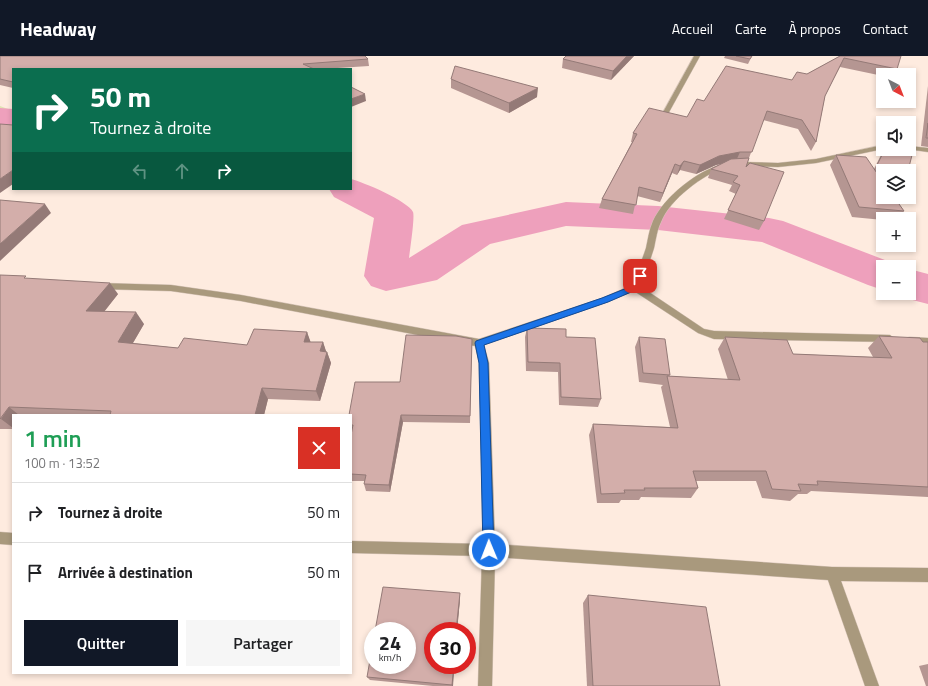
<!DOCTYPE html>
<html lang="fr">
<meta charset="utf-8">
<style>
:root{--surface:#fff;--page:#f6f6f6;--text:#202124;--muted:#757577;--line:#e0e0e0;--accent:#111827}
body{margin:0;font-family:"Titillium Web",sans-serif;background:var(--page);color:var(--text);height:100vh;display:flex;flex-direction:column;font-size:15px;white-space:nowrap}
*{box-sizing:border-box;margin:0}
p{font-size:13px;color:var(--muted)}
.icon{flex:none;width:22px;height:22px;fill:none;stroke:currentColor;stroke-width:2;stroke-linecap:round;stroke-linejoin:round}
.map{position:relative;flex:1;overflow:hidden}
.drawer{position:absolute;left:12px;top:358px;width:340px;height:260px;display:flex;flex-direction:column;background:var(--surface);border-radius:0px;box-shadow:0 2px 6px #0003}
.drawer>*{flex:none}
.top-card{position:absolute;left:12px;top:12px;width:340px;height:122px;border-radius:0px;box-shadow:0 2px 6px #0003;background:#0b6e4f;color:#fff;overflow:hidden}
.needle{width:26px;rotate:138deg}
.controls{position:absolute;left:876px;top:12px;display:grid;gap:8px}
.controls a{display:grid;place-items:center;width:40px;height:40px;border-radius:0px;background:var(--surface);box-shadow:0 2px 6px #0003;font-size:20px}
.speed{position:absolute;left:364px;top:566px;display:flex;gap:8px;font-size:20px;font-weight:700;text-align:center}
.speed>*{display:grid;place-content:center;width:52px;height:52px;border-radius:50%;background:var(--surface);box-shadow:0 2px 6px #0003;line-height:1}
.speed small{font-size:10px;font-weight:400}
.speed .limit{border:6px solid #d22;background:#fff;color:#111}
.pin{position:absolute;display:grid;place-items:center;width:34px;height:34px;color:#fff;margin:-17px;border-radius:8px;box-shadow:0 2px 6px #0006}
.me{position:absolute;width:44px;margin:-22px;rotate:359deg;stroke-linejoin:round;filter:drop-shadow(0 0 3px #0008)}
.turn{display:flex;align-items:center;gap:14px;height:84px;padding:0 12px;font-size:18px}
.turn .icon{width:52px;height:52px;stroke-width:2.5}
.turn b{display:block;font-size:28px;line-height:34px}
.lanes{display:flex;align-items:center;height:38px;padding:0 12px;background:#0003;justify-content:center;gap:20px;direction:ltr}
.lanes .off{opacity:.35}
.round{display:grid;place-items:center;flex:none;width:42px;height:42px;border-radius:0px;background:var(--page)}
.summary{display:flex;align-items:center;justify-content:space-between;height:68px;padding:0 12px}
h1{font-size:24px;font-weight:600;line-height:30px;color:#1e9e55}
.cta{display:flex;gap:8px;margin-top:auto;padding:8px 12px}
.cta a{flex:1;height:46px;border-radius:0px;background:var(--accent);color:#fff;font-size:16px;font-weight:600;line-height:46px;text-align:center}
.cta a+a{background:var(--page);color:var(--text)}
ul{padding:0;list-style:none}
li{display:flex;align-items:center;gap:12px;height:60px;padding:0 12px;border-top:1px solid var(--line)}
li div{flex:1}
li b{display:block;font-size:15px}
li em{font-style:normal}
header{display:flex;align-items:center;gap:24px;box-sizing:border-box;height:56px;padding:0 20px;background:var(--accent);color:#fff}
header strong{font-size:19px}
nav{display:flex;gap:22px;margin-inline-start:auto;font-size:14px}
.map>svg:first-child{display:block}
</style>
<header>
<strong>Headway</strong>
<nav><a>Accueil</a><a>Carte</a><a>À propos</a><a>Contact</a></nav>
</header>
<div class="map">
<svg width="928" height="630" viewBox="0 0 928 630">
<rect width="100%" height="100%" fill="#feebdf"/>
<!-- green -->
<polygon fill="#e0e4b2" points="0,50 8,53 13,53 13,72 0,72"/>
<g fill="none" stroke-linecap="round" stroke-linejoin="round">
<!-- river -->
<g fill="#eea0bc" fill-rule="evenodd">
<polygon points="0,52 13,53 13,71 0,70"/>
<path d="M351,123C363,126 408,145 413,156C415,161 410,193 409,202L462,169L566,146L658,150L769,162L783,165L898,209L900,211H883V234L868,229L762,186L658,174L566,170L490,188L437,224L386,235L371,230L364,220L374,162L334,141L329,133H351Z"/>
<polygon points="909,213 928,218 928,248 893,239 892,237 909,237"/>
</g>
<defs>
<g id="minor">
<polygon points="694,0 700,0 668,58 663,59 662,58"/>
<polygon points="883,89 883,93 816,107 778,111 743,110 740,108 743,106 778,107 816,103"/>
<polygon points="909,90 928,92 928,96 907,93 909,93"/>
<path d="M723,108L725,109V111C703,119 670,143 661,166C657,174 656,183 654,192C650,205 645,218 640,230L704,273L714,275L890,279L895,283L893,286L714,283L698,277L634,235L608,246L484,289L489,307L495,488L832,511L928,512V526L841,525L879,630H865L828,524L495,501L492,630H478L482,500L351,497V485L483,488L479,307L475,290L241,245L171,235L99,233L95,230L99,227L171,229L241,239L479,283L602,242L632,229C637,217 642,204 646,192C648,183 649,174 653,165C664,141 698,114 723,108Z"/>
<polygon points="910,281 928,282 928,290 907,288 905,285 907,282"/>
<polygon points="0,476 13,477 13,489 0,488"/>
</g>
</defs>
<!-- minor casing -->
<use href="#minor" stroke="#dac8bd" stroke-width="1"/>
<!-- minor -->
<use href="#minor" fill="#a9997d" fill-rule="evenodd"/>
</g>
<!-- wall -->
<g fill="#b59692">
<polygon points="0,0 368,3 369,10 322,13 13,13 13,32 0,29"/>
<polygon points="634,0 611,24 562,12 563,3"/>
<polygon points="725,0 752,0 748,8 724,2"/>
<polygon points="840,0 897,13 893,19 883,19 883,20 840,11 825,40 816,86 811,95 798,73 763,64 749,102 746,111 764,165 759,174 724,163 736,138 729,135 732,129 708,122 711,113 723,107 716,109 696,118 680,114 677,119 672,117 660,146 637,140 633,158 599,152 602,143 632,86 631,86 633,77 687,61 704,45 792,24 807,18"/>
<polygon points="451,23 537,41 509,57 451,32"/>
<polygon points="928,30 928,91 921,90"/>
<polygon points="884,93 909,93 908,115 883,115 883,121 879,120 904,155 897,163 883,163 883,164 852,161 830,109 836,99 874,113"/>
<polygon points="0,219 28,223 118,238 104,256 144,268 133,287 178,292 247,289 307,276 310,286 323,286 326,296 327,296 331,307 320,345 268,343 264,359 13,359 13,373 0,373"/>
<polygon points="527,272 566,281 601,343 598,351 559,349 558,316 526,315 525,281"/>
<polygon points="879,280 923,286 928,286 928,441 811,435 807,438 798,438 790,445 762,442 756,425 696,425 698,432 691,442 641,441 639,444 621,444 619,447 597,447 589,379 593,368 670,371 661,331 663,329 639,326 635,291 639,281 670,319 669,320 728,324 718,293 725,281 793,298 873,301 868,292"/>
<polygon points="472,283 470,367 403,366 390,436 366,435 364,428 365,425 351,425 351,379 352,376 351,376 351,359 400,326"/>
<polygon points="588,539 720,630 587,630 583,547"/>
<polygon points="460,543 457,575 433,575 433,609 454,609 453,630 433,630 370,624 367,621"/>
<polygon points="928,608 928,630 926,630 919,610"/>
</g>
<!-- shaded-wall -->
<g fill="#947a77">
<polygon points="627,0 634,0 611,24 613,15"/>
<polygon points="538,32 537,41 509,57 509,47"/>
<polygon points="365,38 366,45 351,51 351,43"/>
<polygon points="740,96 736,105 716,109 696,118 700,109 719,100"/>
<polygon points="684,105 680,114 677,119 680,110"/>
<polygon points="675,108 672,117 660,146 663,137"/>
<polygon points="13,114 13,128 0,137 0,123"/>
<polygon points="45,148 51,157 0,205 0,188"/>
<polygon points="110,227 118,238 95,267 86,255"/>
<polygon points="136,256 144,268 127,297 118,286"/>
<polygon points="307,276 311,287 304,286"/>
<polygon points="323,286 327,298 320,295"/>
<polygon points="327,296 331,307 320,345 316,335"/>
<polygon points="262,332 268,343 264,359 255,359"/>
<polygon points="9,351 19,359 13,359 13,372 1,363"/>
<polygon points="401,359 403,366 390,436 389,429"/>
<polygon points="460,537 460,543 457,575 456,575"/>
<polygon points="454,609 453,630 452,630"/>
</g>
<!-- building -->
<g fill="#d3aeaa" stroke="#947a77">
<polygon points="0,0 365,0 368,3 303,8 314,13 13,13 13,26 0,23"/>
<polygon points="566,0 627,0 613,15 563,3"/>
<polygon points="736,0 752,0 750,3"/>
<polygon points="840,0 901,0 897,13 844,2 825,40 816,86 802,64 767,55 752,96 740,96 719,100 700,109 684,105 680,110 675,108 663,137 639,131 636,149 602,143 637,78 633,77 649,52 687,61 697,43 704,45 726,10 792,24 797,16 807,18"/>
<polygon points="455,10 538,32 509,47 451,23"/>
<polygon points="351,31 365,38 351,43"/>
<polygon points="928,67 928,82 926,82"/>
<polygon points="0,68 13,69 13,114 0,123"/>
<polygon points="909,90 914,91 908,115 897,115 877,109 885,93 909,93"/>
<polygon points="836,99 866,101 883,126 883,141 894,141 904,155 859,151"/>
<polygon points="749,102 746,111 750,107 784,116 764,165 728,154 740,129 733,126 738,120 711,113 731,103"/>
<polygon points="0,144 45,148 0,188"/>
<polygon points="0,219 26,220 24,222 110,227 86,255 136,256 118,286 178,292 184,282 247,289 254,273 307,276 304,286 323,286 320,295 327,296 316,335 262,332 255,359 110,359 111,355 9,351 0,363"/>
<polygon points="527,272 566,273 566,281 595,282 601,343 561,341 560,307 528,306"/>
<polygon points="406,279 456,280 472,283 470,360 401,359 389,429 364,428 366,419 351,418 351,379 353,369 351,369 351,359 349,359 355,326 400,326"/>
<polygon points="879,280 920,282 923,286 928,286 928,431 817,425 818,429 798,428 801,435 772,433 766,415 693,415 698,432 644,432 645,434 624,434 625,437 601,438 593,368 678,372 667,320 740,324 725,281 787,284 793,298 892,302"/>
<polygon points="639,281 665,283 670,319 643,317"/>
<polygon points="383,531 460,537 456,575 433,575 433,609 454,609 452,629 367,621 373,587 373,609 407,609 407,575 375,575"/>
<polygon points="588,539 706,551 720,630 593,630"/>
</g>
<!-- route -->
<polygon fill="#1a73e8" stroke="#114b97" points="640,218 644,220 638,233 608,246 484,289 488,307 494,494 493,498 489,500 485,498 483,494 479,307 475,287 476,285 602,242 632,230 637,219"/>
</svg>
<div class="controls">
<a><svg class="needle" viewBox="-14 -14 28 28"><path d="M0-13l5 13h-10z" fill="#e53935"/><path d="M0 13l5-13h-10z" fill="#757577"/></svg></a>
<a><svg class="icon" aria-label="sound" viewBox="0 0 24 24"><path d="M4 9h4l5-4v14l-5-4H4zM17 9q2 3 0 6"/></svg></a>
<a><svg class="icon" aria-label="layers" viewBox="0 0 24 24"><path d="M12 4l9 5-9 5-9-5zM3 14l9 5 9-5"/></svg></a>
<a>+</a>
<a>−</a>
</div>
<div class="speed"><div>24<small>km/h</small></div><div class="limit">30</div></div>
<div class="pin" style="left:640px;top:220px;background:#d93025"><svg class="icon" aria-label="arrive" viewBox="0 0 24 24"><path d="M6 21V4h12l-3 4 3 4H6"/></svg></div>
<svg class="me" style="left:489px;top:494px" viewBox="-20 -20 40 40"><circle r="17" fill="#1a73e8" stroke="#fff" stroke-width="3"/><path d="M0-11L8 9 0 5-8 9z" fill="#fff"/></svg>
<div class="top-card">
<div class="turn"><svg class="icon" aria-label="right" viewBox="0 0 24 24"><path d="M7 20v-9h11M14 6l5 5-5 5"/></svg><div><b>50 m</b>Tournez à droite</div></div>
<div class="lanes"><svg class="icon off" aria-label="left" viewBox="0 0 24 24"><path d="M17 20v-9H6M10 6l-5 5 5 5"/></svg><svg class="icon off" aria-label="ahead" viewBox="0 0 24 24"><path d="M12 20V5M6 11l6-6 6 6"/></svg><svg class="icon" aria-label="right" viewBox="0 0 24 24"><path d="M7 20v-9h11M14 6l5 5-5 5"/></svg></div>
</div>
<section class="drawer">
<div class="summary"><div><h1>1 min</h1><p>100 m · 13:52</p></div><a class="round" style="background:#d93025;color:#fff"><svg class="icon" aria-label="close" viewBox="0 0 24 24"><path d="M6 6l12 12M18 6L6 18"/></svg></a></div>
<ul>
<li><svg class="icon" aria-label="right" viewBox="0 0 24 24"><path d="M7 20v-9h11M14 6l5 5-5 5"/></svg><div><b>Tournez à droite</b></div><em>50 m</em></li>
<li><svg class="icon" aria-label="arrive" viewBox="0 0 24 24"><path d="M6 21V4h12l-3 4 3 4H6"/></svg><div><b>Arrivée à destination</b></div><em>50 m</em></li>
</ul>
<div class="cta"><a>Quitter</a><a>Partager</a></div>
</section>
</div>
